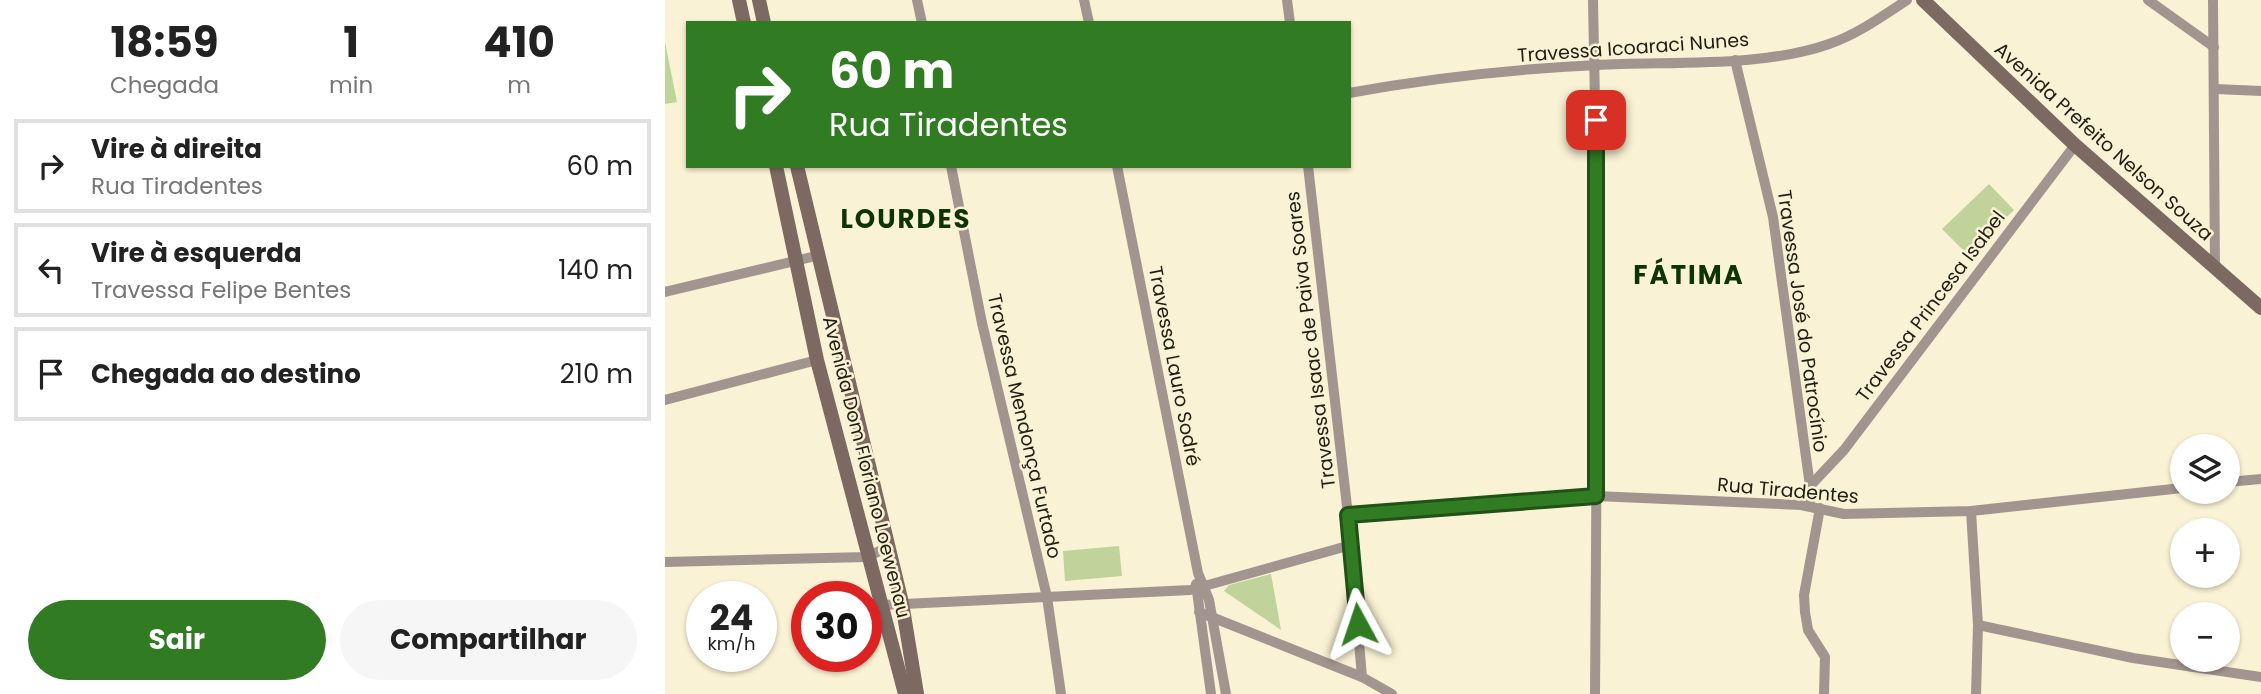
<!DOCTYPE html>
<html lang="pt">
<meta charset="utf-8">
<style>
:root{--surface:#fff;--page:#f6f6f6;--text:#222;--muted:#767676;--line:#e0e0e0;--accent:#317c23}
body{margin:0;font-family:Poppins,sans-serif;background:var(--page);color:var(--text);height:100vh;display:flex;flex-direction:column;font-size:26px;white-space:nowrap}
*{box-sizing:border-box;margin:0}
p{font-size:23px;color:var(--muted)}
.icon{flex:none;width:38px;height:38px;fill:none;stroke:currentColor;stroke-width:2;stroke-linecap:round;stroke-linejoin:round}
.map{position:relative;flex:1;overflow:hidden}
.panel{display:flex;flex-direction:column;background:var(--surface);width:665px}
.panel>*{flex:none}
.banner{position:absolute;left:21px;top:21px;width:665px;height:147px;border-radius:0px;box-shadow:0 2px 5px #0004;background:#317c23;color:#fff;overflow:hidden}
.buttons{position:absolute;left:1505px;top:434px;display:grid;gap:14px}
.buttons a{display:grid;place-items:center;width:70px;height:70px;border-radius:50%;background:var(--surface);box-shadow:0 2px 5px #0004;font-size:35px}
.speed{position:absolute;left:21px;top:581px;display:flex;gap:14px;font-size:35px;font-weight:700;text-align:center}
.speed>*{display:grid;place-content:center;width:91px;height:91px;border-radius:50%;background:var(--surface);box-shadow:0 2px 5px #0004;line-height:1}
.speed small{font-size:18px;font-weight:400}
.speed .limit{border:10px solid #d22;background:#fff;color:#111}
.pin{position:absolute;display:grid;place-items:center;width:60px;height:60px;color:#fff;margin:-30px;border-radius:14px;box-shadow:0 4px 10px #0006}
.me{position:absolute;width:77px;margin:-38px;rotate:355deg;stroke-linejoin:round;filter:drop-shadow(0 0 5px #0008)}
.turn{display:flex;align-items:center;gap:24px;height:147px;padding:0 28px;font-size:32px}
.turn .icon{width:91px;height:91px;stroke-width:2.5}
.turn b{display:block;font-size:49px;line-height:60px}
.eta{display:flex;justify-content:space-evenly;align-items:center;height:119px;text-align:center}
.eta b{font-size:42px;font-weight:700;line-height:49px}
.action{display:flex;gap:14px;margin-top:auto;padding:14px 28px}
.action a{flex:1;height:80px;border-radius:42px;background:var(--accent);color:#fff;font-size:28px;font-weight:700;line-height:80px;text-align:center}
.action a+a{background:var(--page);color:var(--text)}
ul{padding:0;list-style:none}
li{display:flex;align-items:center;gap:21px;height:94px;margin:0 14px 10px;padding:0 14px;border:4px solid var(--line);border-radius:0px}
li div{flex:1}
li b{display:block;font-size:26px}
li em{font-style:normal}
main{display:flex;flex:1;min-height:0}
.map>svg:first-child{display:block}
</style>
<main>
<section class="panel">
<div class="eta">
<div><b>18:59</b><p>Chegada</p></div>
<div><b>1</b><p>min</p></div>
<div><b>410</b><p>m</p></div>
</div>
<ul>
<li><svg class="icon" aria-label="right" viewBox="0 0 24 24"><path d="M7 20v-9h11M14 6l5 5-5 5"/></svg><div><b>Vire à direita</b><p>Rua Tiradentes</p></div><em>60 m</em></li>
<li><svg class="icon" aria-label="left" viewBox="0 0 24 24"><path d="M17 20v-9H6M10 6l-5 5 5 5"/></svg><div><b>Vire à esquerda</b><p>Travessa Felipe Bentes</p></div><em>140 m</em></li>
<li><svg class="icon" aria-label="arrive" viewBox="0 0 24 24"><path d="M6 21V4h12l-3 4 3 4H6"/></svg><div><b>Chegada ao destino</b></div><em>210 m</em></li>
</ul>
<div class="action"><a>Sair</a><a>Compartilhar</a></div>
</section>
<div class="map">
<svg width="1596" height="694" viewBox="0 0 1596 694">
<rect width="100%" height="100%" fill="#faf2d4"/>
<!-- green -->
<g fill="#bfd39a">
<polygon points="0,42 12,102 0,104"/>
<polygon points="1324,184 1349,210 1303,255 1277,229"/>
<polygon points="454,546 457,576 400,581 398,551"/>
<polygon points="606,574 616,630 559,591 564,585"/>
</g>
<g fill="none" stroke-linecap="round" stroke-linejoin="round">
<!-- street -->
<g stroke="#a2958f" stroke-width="10">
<polyline points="252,0 257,23"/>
<polyline points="419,0 424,23"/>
<polyline points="622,0 625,23"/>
<polyline points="928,0 933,258 930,694"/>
<polyline points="1483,0 1549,47"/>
<polyline points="1548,0 1550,269"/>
<polyline points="1070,60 1108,217 1145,486 1145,506"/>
<polyline points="1551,89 1596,91"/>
<path d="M684,93C765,78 850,69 932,65C1003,61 1096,68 1164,44C1191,35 1218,16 1242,0"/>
<polyline points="286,166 317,323 382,597 396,694"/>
<polyline points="452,166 533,573 544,600 561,694"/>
<polyline points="643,166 683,515 697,677"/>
<polyline points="0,292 155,255"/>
<polyline points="0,400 152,360"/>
<polyline points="1563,482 1596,479"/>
<polyline points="1145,486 1179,450 1410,145"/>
<polyline points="1155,508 1139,595 1140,612 1143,630 1160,657 1159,694"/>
<polyline points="1306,511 1313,625 1311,694"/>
<polyline points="683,515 931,496 1136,505 1179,514 1306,511 1517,488"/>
<polyline points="0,562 202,557 223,547"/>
<polyline points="531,584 546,694"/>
<polyline points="218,605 525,590 686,545"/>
<polyline points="534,612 697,677 727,694"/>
<polyline points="1313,625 1468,658 1596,677"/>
</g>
<!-- secondary -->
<g stroke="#7c6961" stroke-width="14">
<polyline points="74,0 79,23"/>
<polyline points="94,0 99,23"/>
<polyline points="1258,0 1410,145 1596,308"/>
<polyline points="111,166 152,360 240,694"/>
<polyline points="132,166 237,603 252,694"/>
</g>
</g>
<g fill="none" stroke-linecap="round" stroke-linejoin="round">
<defs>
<polyline id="route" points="693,624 683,515 931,496 931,120"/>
</defs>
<!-- route casing -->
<use href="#route" stroke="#205117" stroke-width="18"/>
<!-- route -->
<use href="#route" stroke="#317c23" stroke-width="12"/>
</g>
<g text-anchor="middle" stroke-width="5" stroke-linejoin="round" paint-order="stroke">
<!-- street labels -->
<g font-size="19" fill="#201d12" stroke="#faf2d4">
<text transform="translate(968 47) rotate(-4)" y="7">Travessa Icoaraci Nunes</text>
<text transform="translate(1439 141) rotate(42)" y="7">Avenida Prefeito Nelson Souza</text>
<text transform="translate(1265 306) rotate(-53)" y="7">Travessa Princesa Isabel</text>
<text transform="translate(1138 321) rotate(82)" y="7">Travessa José do Patrocínio</text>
<text transform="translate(645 340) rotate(-97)" y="7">Travessa Isaac de Paiva Soares</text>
<text transform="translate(510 366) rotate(79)" y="7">Travessa Lauro Sodré</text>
<text transform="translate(360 426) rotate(77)" y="7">Travessa Mendonça Furtado</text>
<text transform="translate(202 467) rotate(76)" y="7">Avenida Dom Floriano Loewenau</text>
<text transform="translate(1123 490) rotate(5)" y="7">Rua Tiradentes</text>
</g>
<!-- district labels -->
<g font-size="26" font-weight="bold" letter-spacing="2" fill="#0f3309" stroke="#faf2d4">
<text x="241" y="228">LOURDES</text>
<text x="1024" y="284">FÁTIMA</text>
</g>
</g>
</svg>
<div class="buttons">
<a><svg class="icon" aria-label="layers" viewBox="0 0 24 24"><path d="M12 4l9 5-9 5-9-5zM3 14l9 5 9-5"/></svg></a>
<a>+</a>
<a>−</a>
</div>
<div class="speed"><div>24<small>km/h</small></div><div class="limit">30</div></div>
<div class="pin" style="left:931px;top:120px;background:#d93025"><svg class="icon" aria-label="arrive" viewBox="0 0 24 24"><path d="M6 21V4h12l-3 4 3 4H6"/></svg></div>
<svg class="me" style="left:693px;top:624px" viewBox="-20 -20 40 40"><path d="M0-17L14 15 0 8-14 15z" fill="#317c23" stroke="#fff" stroke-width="4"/></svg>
<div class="banner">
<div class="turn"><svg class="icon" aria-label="right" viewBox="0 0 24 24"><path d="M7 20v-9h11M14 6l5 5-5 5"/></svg><div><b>60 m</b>Rua Tiradentes</div></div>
</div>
</div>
</main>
